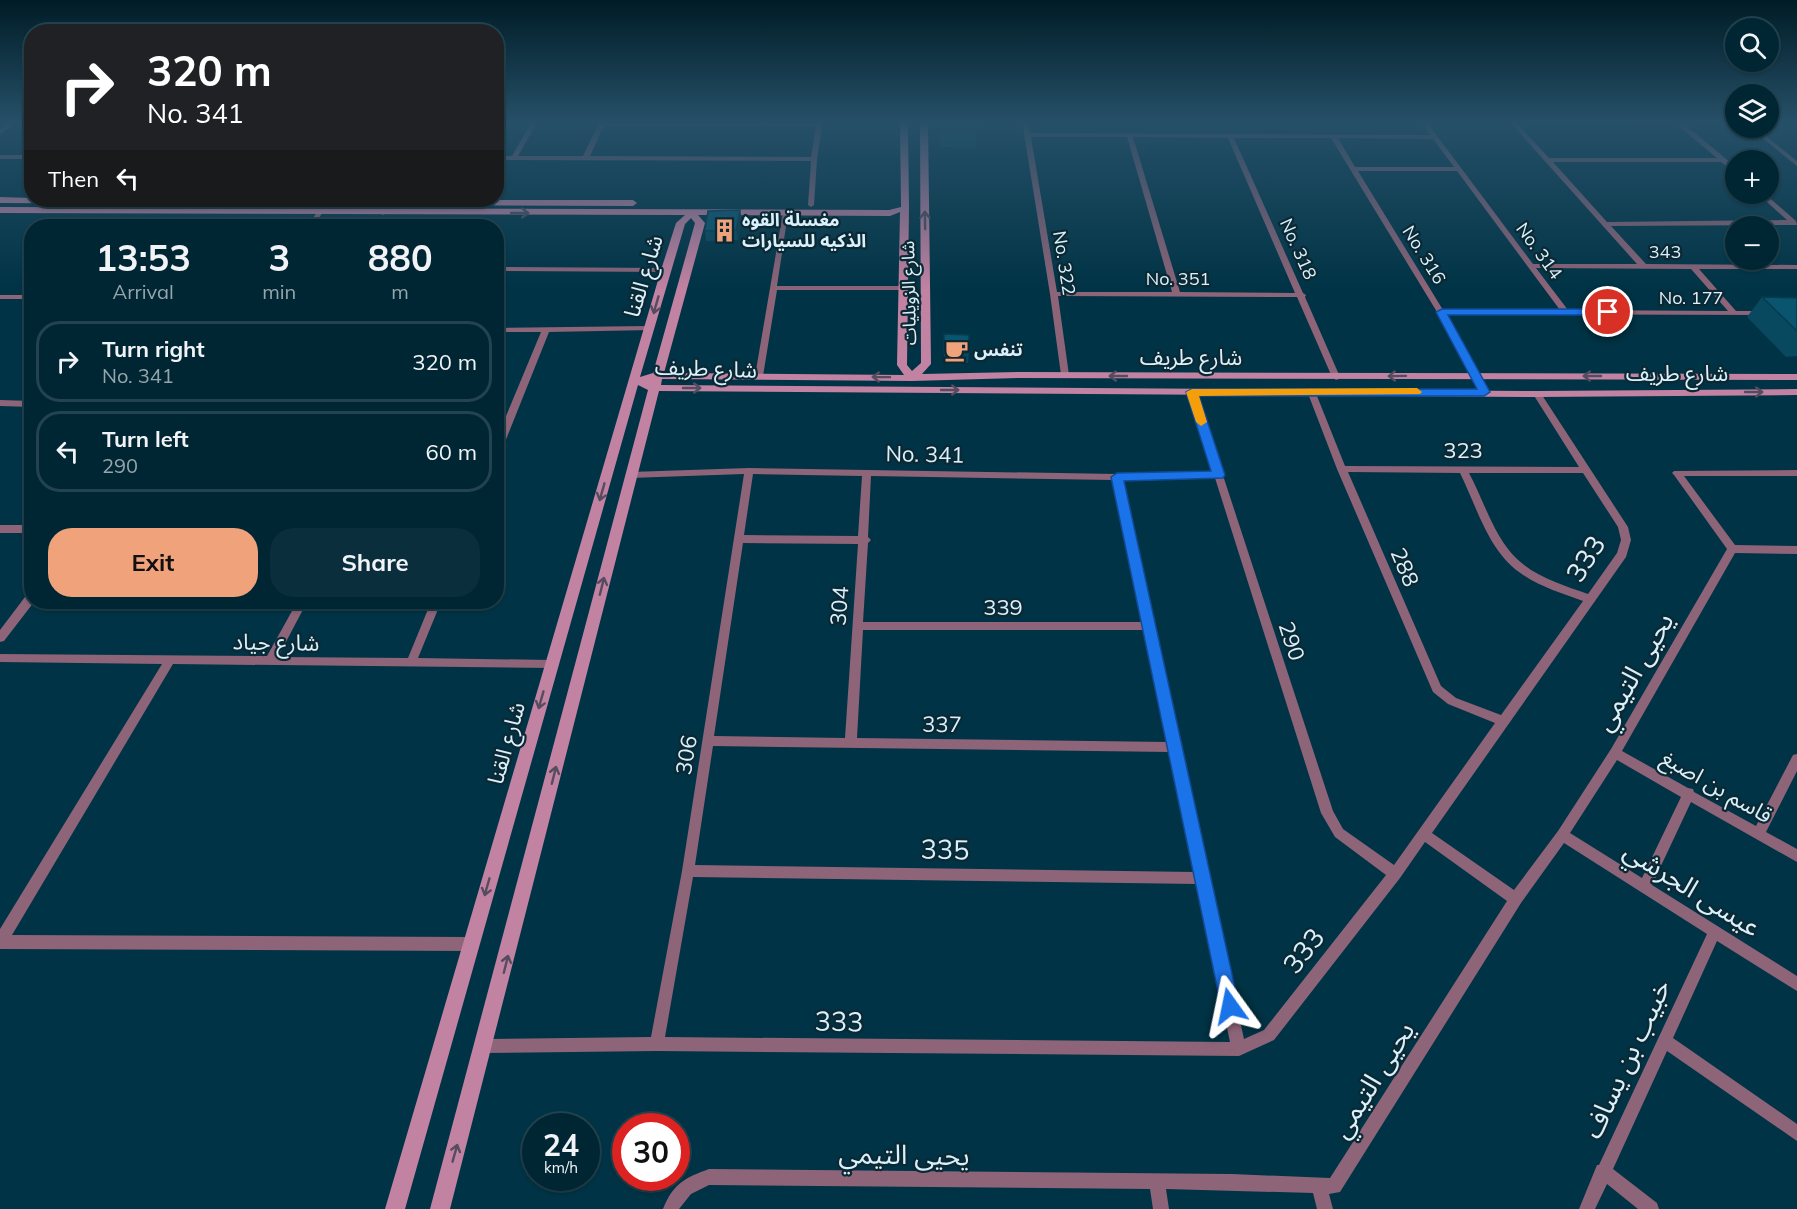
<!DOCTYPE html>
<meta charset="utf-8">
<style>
:root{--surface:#002634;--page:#0a2e3c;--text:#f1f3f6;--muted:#95a5ac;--line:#22434f;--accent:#f0a27a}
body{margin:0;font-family:Mulish,"Noto Sans Arabic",sans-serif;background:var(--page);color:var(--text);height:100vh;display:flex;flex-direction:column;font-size:22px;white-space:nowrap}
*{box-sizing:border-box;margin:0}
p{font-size:20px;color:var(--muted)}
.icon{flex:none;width:33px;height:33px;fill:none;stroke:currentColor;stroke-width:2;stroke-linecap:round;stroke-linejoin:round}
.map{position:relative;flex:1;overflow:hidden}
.sheet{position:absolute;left:24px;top:219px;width:480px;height:390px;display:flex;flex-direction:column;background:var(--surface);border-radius:24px;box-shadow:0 2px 4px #0004,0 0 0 2px var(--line)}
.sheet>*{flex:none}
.hud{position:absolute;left:24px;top:24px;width:480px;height:183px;border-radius:24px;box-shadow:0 2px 4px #0004,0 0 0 2px var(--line);background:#202124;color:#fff;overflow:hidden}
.fabs{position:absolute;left:1725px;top:18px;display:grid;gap:12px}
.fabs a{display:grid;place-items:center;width:54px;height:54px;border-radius:50%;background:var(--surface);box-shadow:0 2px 4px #0004,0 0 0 2px var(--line);font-size:30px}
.speed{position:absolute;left:522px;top:1113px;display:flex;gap:12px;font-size:30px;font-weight:700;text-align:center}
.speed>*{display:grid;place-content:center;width:78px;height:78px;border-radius:50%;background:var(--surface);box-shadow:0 2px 4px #0004,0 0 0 2px var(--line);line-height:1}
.speed small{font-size:15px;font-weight:400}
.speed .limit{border:9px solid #d22;background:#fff;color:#111}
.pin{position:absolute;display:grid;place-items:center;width:51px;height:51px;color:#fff;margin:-26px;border:3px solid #fff;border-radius:50%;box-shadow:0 2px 6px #0007}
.me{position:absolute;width:66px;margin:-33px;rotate:348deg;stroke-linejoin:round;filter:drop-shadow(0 0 4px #0008)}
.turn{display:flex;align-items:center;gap:21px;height:126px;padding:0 24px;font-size:27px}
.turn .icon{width:78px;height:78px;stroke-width:2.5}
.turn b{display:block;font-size:42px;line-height:51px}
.then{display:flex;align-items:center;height:57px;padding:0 24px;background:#0003;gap:12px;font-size:22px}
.eta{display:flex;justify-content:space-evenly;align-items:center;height:102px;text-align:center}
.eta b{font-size:36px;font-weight:700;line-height:42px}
.cta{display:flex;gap:12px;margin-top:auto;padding:12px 24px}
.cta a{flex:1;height:69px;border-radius:24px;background:var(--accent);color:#111;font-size:24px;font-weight:700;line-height:69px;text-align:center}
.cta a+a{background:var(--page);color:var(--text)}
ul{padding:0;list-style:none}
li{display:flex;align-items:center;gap:18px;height:81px;margin:0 12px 9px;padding:0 12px;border:3px solid var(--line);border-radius:24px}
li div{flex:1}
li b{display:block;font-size:22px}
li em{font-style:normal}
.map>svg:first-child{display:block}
</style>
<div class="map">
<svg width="1797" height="1209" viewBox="0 0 1797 1209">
<rect width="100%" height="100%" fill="#003345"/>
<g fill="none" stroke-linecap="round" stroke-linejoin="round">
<!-- street -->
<g fill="#8d6478" fill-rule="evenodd">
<polygon points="11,121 32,121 32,124 16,123 0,134 0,129"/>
<path d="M532,121H538L518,156H583L600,121H823L817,159L814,205L811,207L808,205L811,161L496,160V156H512ZM604,126H816L811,157L590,156Z"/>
<path d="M1022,121H1028L1030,133L1430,135L1420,121H1426L1533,264H1637L1509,121H1736V124H1684L1736,167V173L1721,162H1553L1607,222L1787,220L1758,194H1765L1796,221L1797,225L1611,226L1646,264L1797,265V269H1699L1736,311H1767V315H1764L1446,314L1488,392L1484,395L1480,392L1437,312L1331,138H1234L1303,293L1306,295L1305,297L1340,377L1339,379L1336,380L1332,377L1297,297L1058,296L1069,375L1065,378L1061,375L1050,294ZM1517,123L1676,124L1717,158H1549ZM1031,137H1127L1172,292H1057ZM1133,137L1228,138L1295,293L1180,292ZM1338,138L1433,139L1454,167H1355ZM1358,171H1457L1560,310H1443ZM1536,268L1691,269L1728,311L1568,310Z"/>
<polygon points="1750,128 1756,128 1797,161 1797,166"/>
<rect x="0" y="155" width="32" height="4"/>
<polygon points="378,200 384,200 383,202 385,208 397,200 404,200 383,215 380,213 376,202"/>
<polygon points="318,211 323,212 313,226 307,226"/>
<polygon points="783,212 788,213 777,286 903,286 907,288 903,290 777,290 763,376 759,379 755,376"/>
<polygon points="496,267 666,268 670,270 666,272 496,271"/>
<rect x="0" y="295" width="32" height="4"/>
<polygon points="649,326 653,328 652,330 549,332 501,452 496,455 496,440 541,332 496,332 496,328"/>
<path d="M1311,388L1315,391L1345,466L1579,467L1533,394L1537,391L1540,392L1628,527L1631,540L1626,557L1432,833L1514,890L1558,831L1611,749L1727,549L1674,475L1672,473L1674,471L1797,470V476H1684L1735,545L1797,546V554L1735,553L1622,751L1688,788L1693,789L1694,792L1756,826L1793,755L1797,754V771L1766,832L1797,849V862L1691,802L1652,885L1797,976V991L1717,941L1673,1038L1797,1124V1141L1667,1051L1613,1169L1657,1203L1659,1209H1638L1607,1184L1595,1209H1579L1597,1165H1599L1707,934L1564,843L1521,903L1340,1192L1329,1194L1333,1209H1317L1313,1193L1166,1189L1169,1209H1153L1150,1189L709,1185L691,1194L679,1209H663C673,1184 684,1178 709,1169L1232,1174L1330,1178L1507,901L1425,842L1400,878L1274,1040L1239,1056L657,1051L485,1053L480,1051L478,1046L480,1041L485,1039L651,1037L682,871L744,474L630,478L625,475L630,472L749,468L1117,474L1213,472L1188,392L1192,389L1195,390L1333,811L1343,829L1394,865L1495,723L1448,704L1433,692L1337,469L1307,391ZM1348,472L1460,473C1476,505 1488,550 1519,572C1538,586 1561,593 1583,601L1501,715L1456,698L1441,686ZM1469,473H1583L1618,527L1621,540L1617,553L1588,594C1563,585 1536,577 1517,559C1494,537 1484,501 1469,473ZM753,474L862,476L858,536L744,535ZM871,476L1113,480L1143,622H863L868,543L871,540L868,537ZM1215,478L1321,813L1335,837L1386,875L1264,1030L1244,1039L1122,480ZM743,543L858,544L845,738L714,736ZM863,630H1144L1168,742L857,738ZM713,746L1170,752L1195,872L695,865ZM1617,760L1681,797L1642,878L1570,833ZM693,877L1197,884L1230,1042L665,1037Z"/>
<polygon points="0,400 32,401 32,407 0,406"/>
<rect x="0" y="525" width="32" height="8"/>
<polygon points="32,592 32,602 34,602 4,641 0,642 0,630 28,593"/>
<polygon points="297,602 307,602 278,657 408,658 431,602 441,602 418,658 551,660 555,661 557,664 555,667 551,668 173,664 12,935 470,937 475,939 477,944 475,949 470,951 0,949 0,929 162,664 0,662 0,654 267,656"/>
</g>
<!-- secondary -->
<g fill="#c282a2" fill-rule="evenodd">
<path d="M900,121H908L909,208L907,365L912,371L921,363L920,121H928L931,364L922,374L1020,372L1797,374V380L1020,378L912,381L662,379L661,385L1537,391L1797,389V395L1537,397L659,391L450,1209H430L648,390L638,385L405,1209H385L661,270L676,223L685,215L0,213V207L889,210L901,207ZM900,212L897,365L904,375L664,373L705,223L698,215L890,216ZM691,218L695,223L653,373L640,377L685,224Z"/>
<polygon points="0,197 32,198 32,200 633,200 637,203 633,206 0,203"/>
</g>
</g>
<!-- wall -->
<g fill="#08495f">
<polygon points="940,121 977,121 975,148 940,147"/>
<polygon points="742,219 738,240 706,241 705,231"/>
<polygon points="1762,297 1797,298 1797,356 1786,357 1747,317"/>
<polygon points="944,334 969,353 968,363 944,362"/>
</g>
<!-- shaded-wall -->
<polygon fill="#063c4e" points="740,210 742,219 738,240 736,230"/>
<!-- building -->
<g fill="#09556f" stroke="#063c4e" stroke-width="1.5">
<polygon points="941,121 977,121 976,130 941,129"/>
<polygon points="740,210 736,230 705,231 708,211"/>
<polygon points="1762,297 1797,298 1797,331"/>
<polygon points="944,334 969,335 969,353 944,352"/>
</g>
<!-- one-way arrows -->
<defs><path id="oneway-shaft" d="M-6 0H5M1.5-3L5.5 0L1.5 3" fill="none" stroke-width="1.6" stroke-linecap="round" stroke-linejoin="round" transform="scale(1.5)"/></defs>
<g stroke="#554c5f">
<use href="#oneway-shaft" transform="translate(520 213)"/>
<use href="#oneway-shaft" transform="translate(925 220) rotate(-91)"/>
<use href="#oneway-shaft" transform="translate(656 305) rotate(106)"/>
<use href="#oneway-shaft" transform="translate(1118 376) rotate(-180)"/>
<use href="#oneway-shaft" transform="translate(1397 376) rotate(179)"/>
<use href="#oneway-shaft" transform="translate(1592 376) rotate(-180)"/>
<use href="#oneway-shaft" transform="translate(881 377) rotate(-179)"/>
<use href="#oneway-shaft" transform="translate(692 388)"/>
<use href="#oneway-shaft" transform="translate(950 390)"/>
<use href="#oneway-shaft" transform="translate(1754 392)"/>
<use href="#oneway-shaft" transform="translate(602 492) rotate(106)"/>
<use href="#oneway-shaft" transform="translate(602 586) rotate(-76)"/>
<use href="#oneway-shaft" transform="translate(541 700) rotate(106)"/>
<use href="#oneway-shaft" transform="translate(554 775) rotate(-76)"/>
<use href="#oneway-shaft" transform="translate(487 887) rotate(106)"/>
<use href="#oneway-shaft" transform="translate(506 964) rotate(-76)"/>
<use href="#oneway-shaft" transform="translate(455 1153) rotate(-74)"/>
</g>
<!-- sky -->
<linearGradient id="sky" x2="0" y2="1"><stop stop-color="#001c26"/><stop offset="0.42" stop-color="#265068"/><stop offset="1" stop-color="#265068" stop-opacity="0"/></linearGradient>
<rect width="1797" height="290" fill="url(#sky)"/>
<!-- route -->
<polygon fill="#1a73e8" stroke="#114b97" stroke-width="1.5" points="1442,309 1608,309 1613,312 1608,315 1448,315 1490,392 1484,396 1199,396 1225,475 1223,478 1124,481 1239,1006 1237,1013 1230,1016 1224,1013 1221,1006 1111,477 1117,473 1211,471 1186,392 1192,389 1477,389 1436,312"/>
<!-- slow -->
<polygon fill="#f59e0b" points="1417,388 1422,392 1420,394 1199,396 1207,422 1201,426 1196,422 1186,392 1192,389"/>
<!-- icons -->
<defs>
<symbol id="building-bare" viewBox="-9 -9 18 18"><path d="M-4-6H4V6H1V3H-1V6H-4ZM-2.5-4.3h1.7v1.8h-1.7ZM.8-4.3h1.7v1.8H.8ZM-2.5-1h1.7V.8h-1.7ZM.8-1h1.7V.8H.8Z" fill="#f0a27a" stroke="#0c2833" stroke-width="2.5" paint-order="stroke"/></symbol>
<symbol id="cafe-bare" viewBox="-9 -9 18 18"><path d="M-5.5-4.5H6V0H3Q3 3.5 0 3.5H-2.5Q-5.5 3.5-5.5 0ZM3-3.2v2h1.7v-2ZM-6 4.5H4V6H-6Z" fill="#f0a27a" stroke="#0c2833" stroke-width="2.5" paint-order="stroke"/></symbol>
</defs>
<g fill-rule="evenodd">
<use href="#building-bare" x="708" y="214" width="33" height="33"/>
<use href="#cafe-bare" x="940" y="334" width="33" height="33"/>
</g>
<g text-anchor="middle" stroke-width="4.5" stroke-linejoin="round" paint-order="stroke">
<!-- far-poi labels -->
<g font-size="18" font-weight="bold" fill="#d9f1fc" stroke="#0c2833" text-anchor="start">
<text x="742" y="226">مغسلة القوه<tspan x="742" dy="21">الذكيه للسيارات</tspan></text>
<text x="974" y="356">تنفس</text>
</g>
<!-- far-street labels -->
<g font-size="18" fill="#d9f1fc" stroke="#0c2833">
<text transform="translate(1298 249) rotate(66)" y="6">No. 318</text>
<text transform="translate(1539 251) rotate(54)" y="6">No. 314</text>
<text x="1665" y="258">343</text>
<text transform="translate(1424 255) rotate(58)" y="6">No. 316</text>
<text transform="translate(1064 263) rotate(81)" y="6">No. 322</text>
<text x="1178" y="285">No. 351</text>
<text transform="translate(909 293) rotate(-91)" y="6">شارع الزويليات</text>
<text x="1691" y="304">No. 177</text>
</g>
<!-- street labels -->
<g font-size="22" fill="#d9f1fc" stroke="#0c2833">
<text transform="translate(643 276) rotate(-73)" y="8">شارع القنا</text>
<text x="1191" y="365">شارع طريف</text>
<text transform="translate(706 368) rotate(2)" y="8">شارع طريف</text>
<text x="1677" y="381">شارع طريف</text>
<text x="1463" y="458">323</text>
<text transform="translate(925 454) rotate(1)" y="8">No. 341</text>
<text transform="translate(1405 567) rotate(67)" y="8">288</text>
<text transform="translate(839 606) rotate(-86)" y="8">304</text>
<text x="1003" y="615">339</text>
<text transform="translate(1292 641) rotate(72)" y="8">290</text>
<text transform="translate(276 642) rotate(1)" y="8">شارع جياد</text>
<text transform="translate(942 724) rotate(1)" y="8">337</text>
<text transform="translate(506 743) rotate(-74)" y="8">شارع القنا</text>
<text transform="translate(686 755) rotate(-81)" y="8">306</text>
<text transform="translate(1717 786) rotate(30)" y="8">قاسم بن اصبغ</text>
</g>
<!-- near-street labels -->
<g font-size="27" fill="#d9f1fc" stroke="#0c2833">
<text transform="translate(1586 559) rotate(-58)" y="9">333</text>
<text transform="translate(1634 672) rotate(-60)" y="9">يحيى التيمي</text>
<text transform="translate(945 850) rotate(1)" y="9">335</text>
<text transform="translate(1692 889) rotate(32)" y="9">عيسى الجرشي</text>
<text transform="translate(1304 951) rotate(-52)" y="9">333</text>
<text transform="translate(839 1022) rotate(1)" y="9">333</text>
<text transform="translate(1627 1059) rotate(-65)" y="9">خبيب بن يساف</text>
<text transform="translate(1373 1080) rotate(-58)" y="9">يحيى التيمي</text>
<text transform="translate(904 1155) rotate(1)" y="9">يحيى التيمي</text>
</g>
</g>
</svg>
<div class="fabs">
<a><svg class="icon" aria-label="search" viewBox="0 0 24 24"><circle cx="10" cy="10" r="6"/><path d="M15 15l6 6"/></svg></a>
<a><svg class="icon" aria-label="layers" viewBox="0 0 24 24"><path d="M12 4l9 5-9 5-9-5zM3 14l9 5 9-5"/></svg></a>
<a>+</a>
<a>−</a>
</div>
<div class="speed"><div>24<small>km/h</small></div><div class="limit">30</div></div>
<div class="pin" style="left:1608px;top:312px;background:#d93025"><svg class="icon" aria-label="arrive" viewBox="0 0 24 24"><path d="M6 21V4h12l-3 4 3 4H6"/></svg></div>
<svg class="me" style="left:1230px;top:1006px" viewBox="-20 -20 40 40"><path d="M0-17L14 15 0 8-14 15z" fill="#1a73e8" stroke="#fff" stroke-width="4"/></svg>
<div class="hud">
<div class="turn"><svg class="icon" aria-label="right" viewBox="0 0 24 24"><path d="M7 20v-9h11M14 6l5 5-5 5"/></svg><div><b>320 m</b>No. 341</div></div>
<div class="then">Then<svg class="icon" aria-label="left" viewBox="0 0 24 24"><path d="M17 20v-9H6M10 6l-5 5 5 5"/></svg></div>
</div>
<section class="sheet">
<div class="eta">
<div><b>13:53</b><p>Arrival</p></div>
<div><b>3</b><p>min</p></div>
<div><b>880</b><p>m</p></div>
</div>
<ul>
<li><svg class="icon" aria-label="right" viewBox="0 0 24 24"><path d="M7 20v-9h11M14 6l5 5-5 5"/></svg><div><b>Turn right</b><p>No. 341</p></div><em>320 m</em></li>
<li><svg class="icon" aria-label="left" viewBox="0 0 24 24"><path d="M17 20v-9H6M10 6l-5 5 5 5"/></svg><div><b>Turn left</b><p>290</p></div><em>60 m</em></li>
</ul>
<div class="cta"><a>Exit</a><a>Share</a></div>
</section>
</div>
